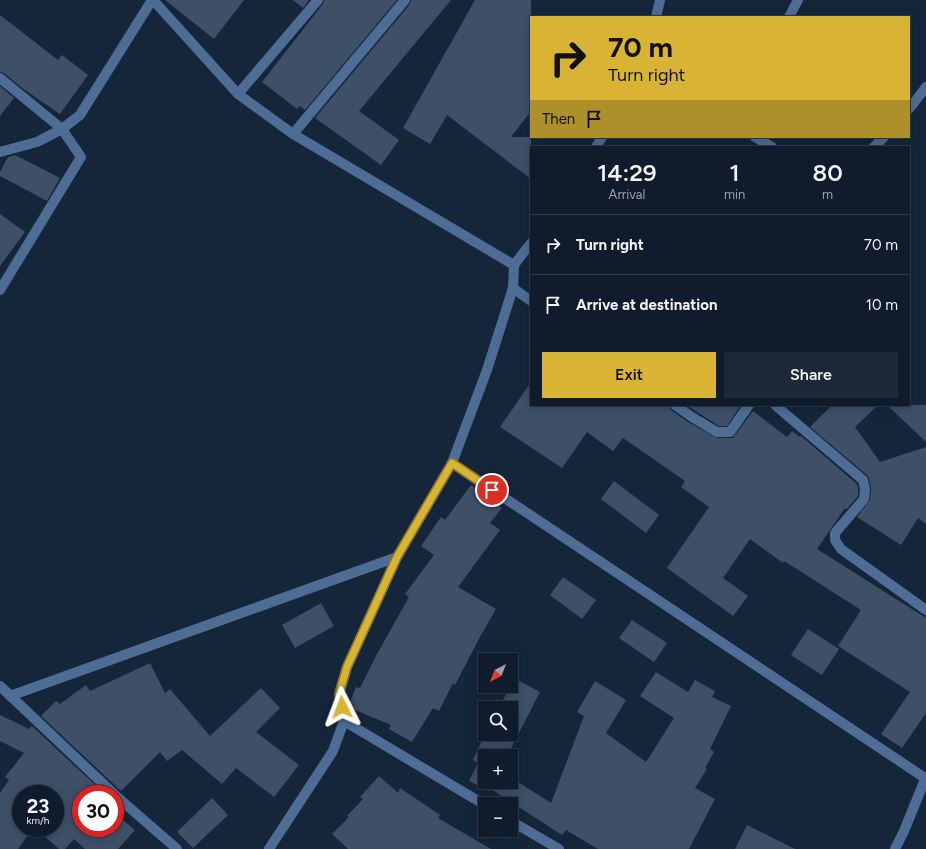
<!DOCTYPE html>
<meta charset="utf-8">
<style>
:root{--surface:#101c2c;--page:#1e2938;--text:#f1f3f6;--muted:#9ca1a9;--line:#303a48;--accent:#d9b434}
body{margin:0;font-family:Figtree,sans-serif;background:var(--page);color:var(--text);height:100vh;display:flex;flex-direction:column;font-size:15px;white-space:nowrap}
*{box-sizing:border-box;margin:0}
p{font-size:13px;color:var(--muted)}
.icon{flex:none;width:22px;height:22px;fill:none;stroke:currentColor;stroke-width:2;stroke-linecap:round;stroke-linejoin:round}
.map{position:relative;flex:1;overflow:hidden}
.details{position:absolute;left:530px;top:146px;width:380px;height:260px;display:flex;flex-direction:column;background:var(--surface);border-radius:0px;box-shadow:0 2px 10px #0003,0 0 0 1px var(--line)}
.details>*{flex:none}
.banner{position:absolute;left:530px;top:16px;width:380px;height:122px;border-radius:0px;box-shadow:0 2px 10px #0003,0 0 0 1px var(--line);background:#d9b434;color:#111;overflow:hidden}
.needle{width:26px;rotate:222deg}
.buttons{position:absolute;left:478px;top:653px;display:grid;gap:8px}
.buttons a{display:grid;place-items:center;width:40px;height:40px;border-radius:0px;background:var(--surface);box-shadow:0 2px 10px #0003,0 0 0 1px var(--line);font-size:20px}
.speed{position:absolute;left:12px;top:785px;display:flex;gap:8px;font-size:20px;font-weight:700;text-align:center}
.speed>*{display:grid;place-content:center;width:52px;height:52px;border-radius:50%;background:var(--surface);box-shadow:0 2px 10px #0003,0 0 0 1px var(--line);line-height:1}
.speed small{font-size:10px;font-weight:400}
.speed .limit{border:6px solid #d22;background:#fff;color:#111}
.pin{position:absolute;display:grid;place-items:center;width:34px;height:34px;color:#fff;margin:-17px;border:2px solid #fff;border-radius:50%;box-shadow:0 1px 4px #0007}
.me{position:absolute;width:44px;margin:-22px;rotate:357deg;stroke-linejoin:round;filter:drop-shadow(0 0 3px #0008)}
.turn{display:flex;align-items:center;gap:14px;height:84px;padding:0 12px;font-size:18px}
.turn .icon{width:52px;height:52px;stroke-width:2.5}
.turn b{display:block;font-size:28px;line-height:34px}
.then{display:flex;align-items:center;height:38px;padding:0 12px;background:#0003;gap:8px;font-size:15px}
.eta{display:flex;justify-content:space-evenly;align-items:center;height:68px;text-align:center}
.eta b{font-size:24px;font-weight:600;line-height:28px}
.cta{display:flex;gap:8px;margin-top:auto;padding:8px 12px}
.cta a{flex:1;height:46px;border-radius:0px;background:var(--accent);color:#111;font-size:16px;font-weight:600;line-height:46px;text-align:center}
.cta a+a{background:var(--page);color:var(--text)}
ul{padding:0;list-style:none}
li{display:flex;align-items:center;gap:12px;height:60px;padding:0 12px;border-top:1px solid var(--line)}
li div{flex:1}
li b{display:block;font-size:15px}
li em{font-style:normal}
.map>svg:first-child{display:block}
</style>
<div class="map">
<svg width="926" height="849" viewBox="0 0 926 849">
<rect width="100%" height="100%" fill="#15263b"/>
<!-- building -->
<g fill="#3d5068">
<polygon points="165,0 244,0 214,39"/>
<polygon points="293,0 309,0 303,8"/>
<polygon points="324,0 397,0 305,110 300,106 297,109 262,82 323,4"/>
<polygon points="411,0 451,0 359,111 399,140 381,165 315,118 410,4"/>
<polygon points="475,0 531,0 531,111 511,137 531,137 531,179 447,115 430,144 403,128"/>
<polygon points="0,15 58,60 62,55 88,75 60,114 22,88 4,73 0,72"/>
<polygon points="0,86 14,98 0,116"/>
<polygon points="15,155 60,178 47,201 0,176 0,172 8,157"/>
<polygon points="0,214 25,232 0,266"/>
<polygon points="531,382 531,405 669,405 671,410 688,422 717,438 733,438 753,411 787,437 792,431 800,437 801,436 857,484 858,489 858,496 846,510 845,508 817,549 926,618 926,713 902,748 881,734 910,692 838,646 861,610 784,561 783,563 750,539 723,578 748,596 733,616 667,568 709,507 681,487 685,481 623,438 613,451 587,432 562,468 500,427"/>
<polygon points="686,405 741,405 727,426 719,426"/>
<polygon points="832,405 878,405 855,427 880,462 926,447 926,524 918,518 901,545 857,517 870,500 871,489 869,478 867,475 810,427"/>
<polygon points="887,405 926,405 926,442"/>
<polygon points="614,481 659,515 646,533 601,499"/>
<polygon points="471,485 502,508 490,523 500,530 458,587 496,609 481,635 455,685 453,683 439,711 433,708 412,742 389,729 391,725 348,707 356,687 360,688 377,654 409,597 405,594 434,555 421,546 441,517 445,520"/>
<polygon points="563,577 596,600 582,619 550,595"/>
<polygon points="321,603 334,626 295,648 282,625"/>
<polygon points="632,620 667,643 654,662 619,638"/>
<polygon points="808,629 839,649 822,675 791,655"/>
<polygon points="150,663 165,693 170,689 210,736 261,688 280,708 256,732 299,765 274,797 236,768 222,784 182,750 167,761 160,752 121,791 41,716 56,701 60,704 86,685 90,691"/>
<polygon points="656,672 688,692 695,680 715,691 712,697 731,706 710,749 714,752 705,768 707,769 695,788 715,799 689,849 598,849 566,830 562,835 491,789 490,791 469,781 478,763 473,760 485,734 511,734 511,708 499,708 510,686 511,686 514,678 540,692 507,756 485,756 485,782 518,782 551,803 584,716 577,712 595,681 626,700 606,733 646,762 674,718 640,696"/>
<polygon points="0,715 29,729 32,726 105,794 81,794 81,828 115,828 115,813 135,830 118,849 85,849 74,839 65,849 59,849 35,828 55,828 55,794 21,794 21,828 33,828 18,849 0,849 0,793 9,780 5,777 24,753 0,741"/>
<polygon points="379,776 398,793 400,788 440,815 438,818 491,849 348,849 332,834 349,817 347,816 363,799 360,797"/>
<polygon points="212,798 228,815 193,848 177,832"/>
<polygon points="747,825 795,849 735,849"/>
</g>
<g fill="none" stroke-linecap="round" stroke-linejoin="round">
<!-- minor -->
<g stroke="#4e6d95" stroke-width="10">
<polyline points="153,0 238,94 293,134 514,265"/>
<polyline points="656,17 660,0"/>
<polyline points="789,17 798,0"/>
<polyline points="0,78 62,129 81,157 0,290"/>
<polyline points="238,94 318,0"/>
<polyline points="909,109 926,87"/>
<polyline points="293,134 405,0"/>
<polyline points="755,137 772,147"/>
<polyline points="596,147 602,137"/>
<polyline points="874,147 884,137"/>
<polyline points="0,152 37,142 62,129 80,115 152,0"/>
<polyline points="513,288 531,301"/>
<polyline points="675,405 692,417 717,432 730,432 749,405"/>
<polyline points="775,405 863,480 865,489 864,499 835,533 835,540 841,549 926,610"/>
<polyline points="452,463 925,778"/>
<polyline points="0,686 114,794"/>
<polyline points="10,696 397,557"/>
<polyline points="344,721 485,805"/>
<polyline points="115,795 177,849"/>
<polyline points="511,821 559,849"/>
<polyline points="269,849 333,751 344,721 339,694 347,667 397,557 452,463 487,370 513,288 514,265 531,243"/>
<polyline points="895,849 904,831 926,777"/>
</g>
</g>
<g fill="none" stroke-linecap="round" stroke-linejoin="round">
<defs>
<polyline id="route" points="342,707 339,694 347,667 397,557 452,463 492,490"/>
</defs>
<!-- route casing -->
<use href="#route" stroke="#8d7522" stroke-width="10"/>
<!-- route -->
<use href="#route" stroke="#d9b434" stroke-width="7"/>
</g>
</svg>
<div class="buttons">
<a><svg class="needle" viewBox="-14 -14 28 28"><path d="M0-13l5 13h-10z" fill="#e53935"/><path d="M0 13l5-13h-10z" fill="#9ca1a9"/></svg></a>
<a><svg class="icon" aria-label="search" viewBox="0 0 24 24"><circle cx="10" cy="10" r="6"/><path d="M15 15l6 6"/></svg></a>
<a>+</a>
<a>−</a>
</div>
<div class="speed"><div>23<small>km/h</small></div><div class="limit">30</div></div>
<div class="pin" style="left:492px;top:490px;background:#d93025"><svg class="icon" aria-label="arrive" viewBox="0 0 24 24"><path d="M6 21V4h12l-3 4 3 4H6"/></svg></div>
<svg class="me" style="left:342px;top:707px" viewBox="-20 -20 40 40"><path d="M0-17L14 15 0 8-14 15z" fill="#d9b434" stroke="#fff" stroke-width="4"/></svg>
<div class="banner">
<div class="turn"><svg class="icon" aria-label="right" viewBox="0 0 24 24"><path d="M7 20v-9h11M14 6l5 5-5 5"/></svg><div><b>70 m</b>Turn right</div></div>
<div class="then">Then<svg class="icon" aria-label="arrive" viewBox="0 0 24 24"><path d="M6 21V4h12l-3 4 3 4H6"/></svg></div>
</div>
<section class="details">
<div class="eta">
<div><b>14:29</b><p>Arrival</p></div>
<div><b>1</b><p>min</p></div>
<div><b>80</b><p>m</p></div>
</div>
<ul>
<li><svg class="icon" aria-label="right" viewBox="0 0 24 24"><path d="M7 20v-9h11M14 6l5 5-5 5"/></svg><div><b>Turn right</b></div><em>70 m</em></li>
<li><svg class="icon" aria-label="arrive" viewBox="0 0 24 24"><path d="M6 21V4h12l-3 4 3 4H6"/></svg><div><b>Arrive at destination</b></div><em>10 m</em></li>
</ul>
<div class="cta"><a>Exit</a><a>Share</a></div>
</section>
</div>
